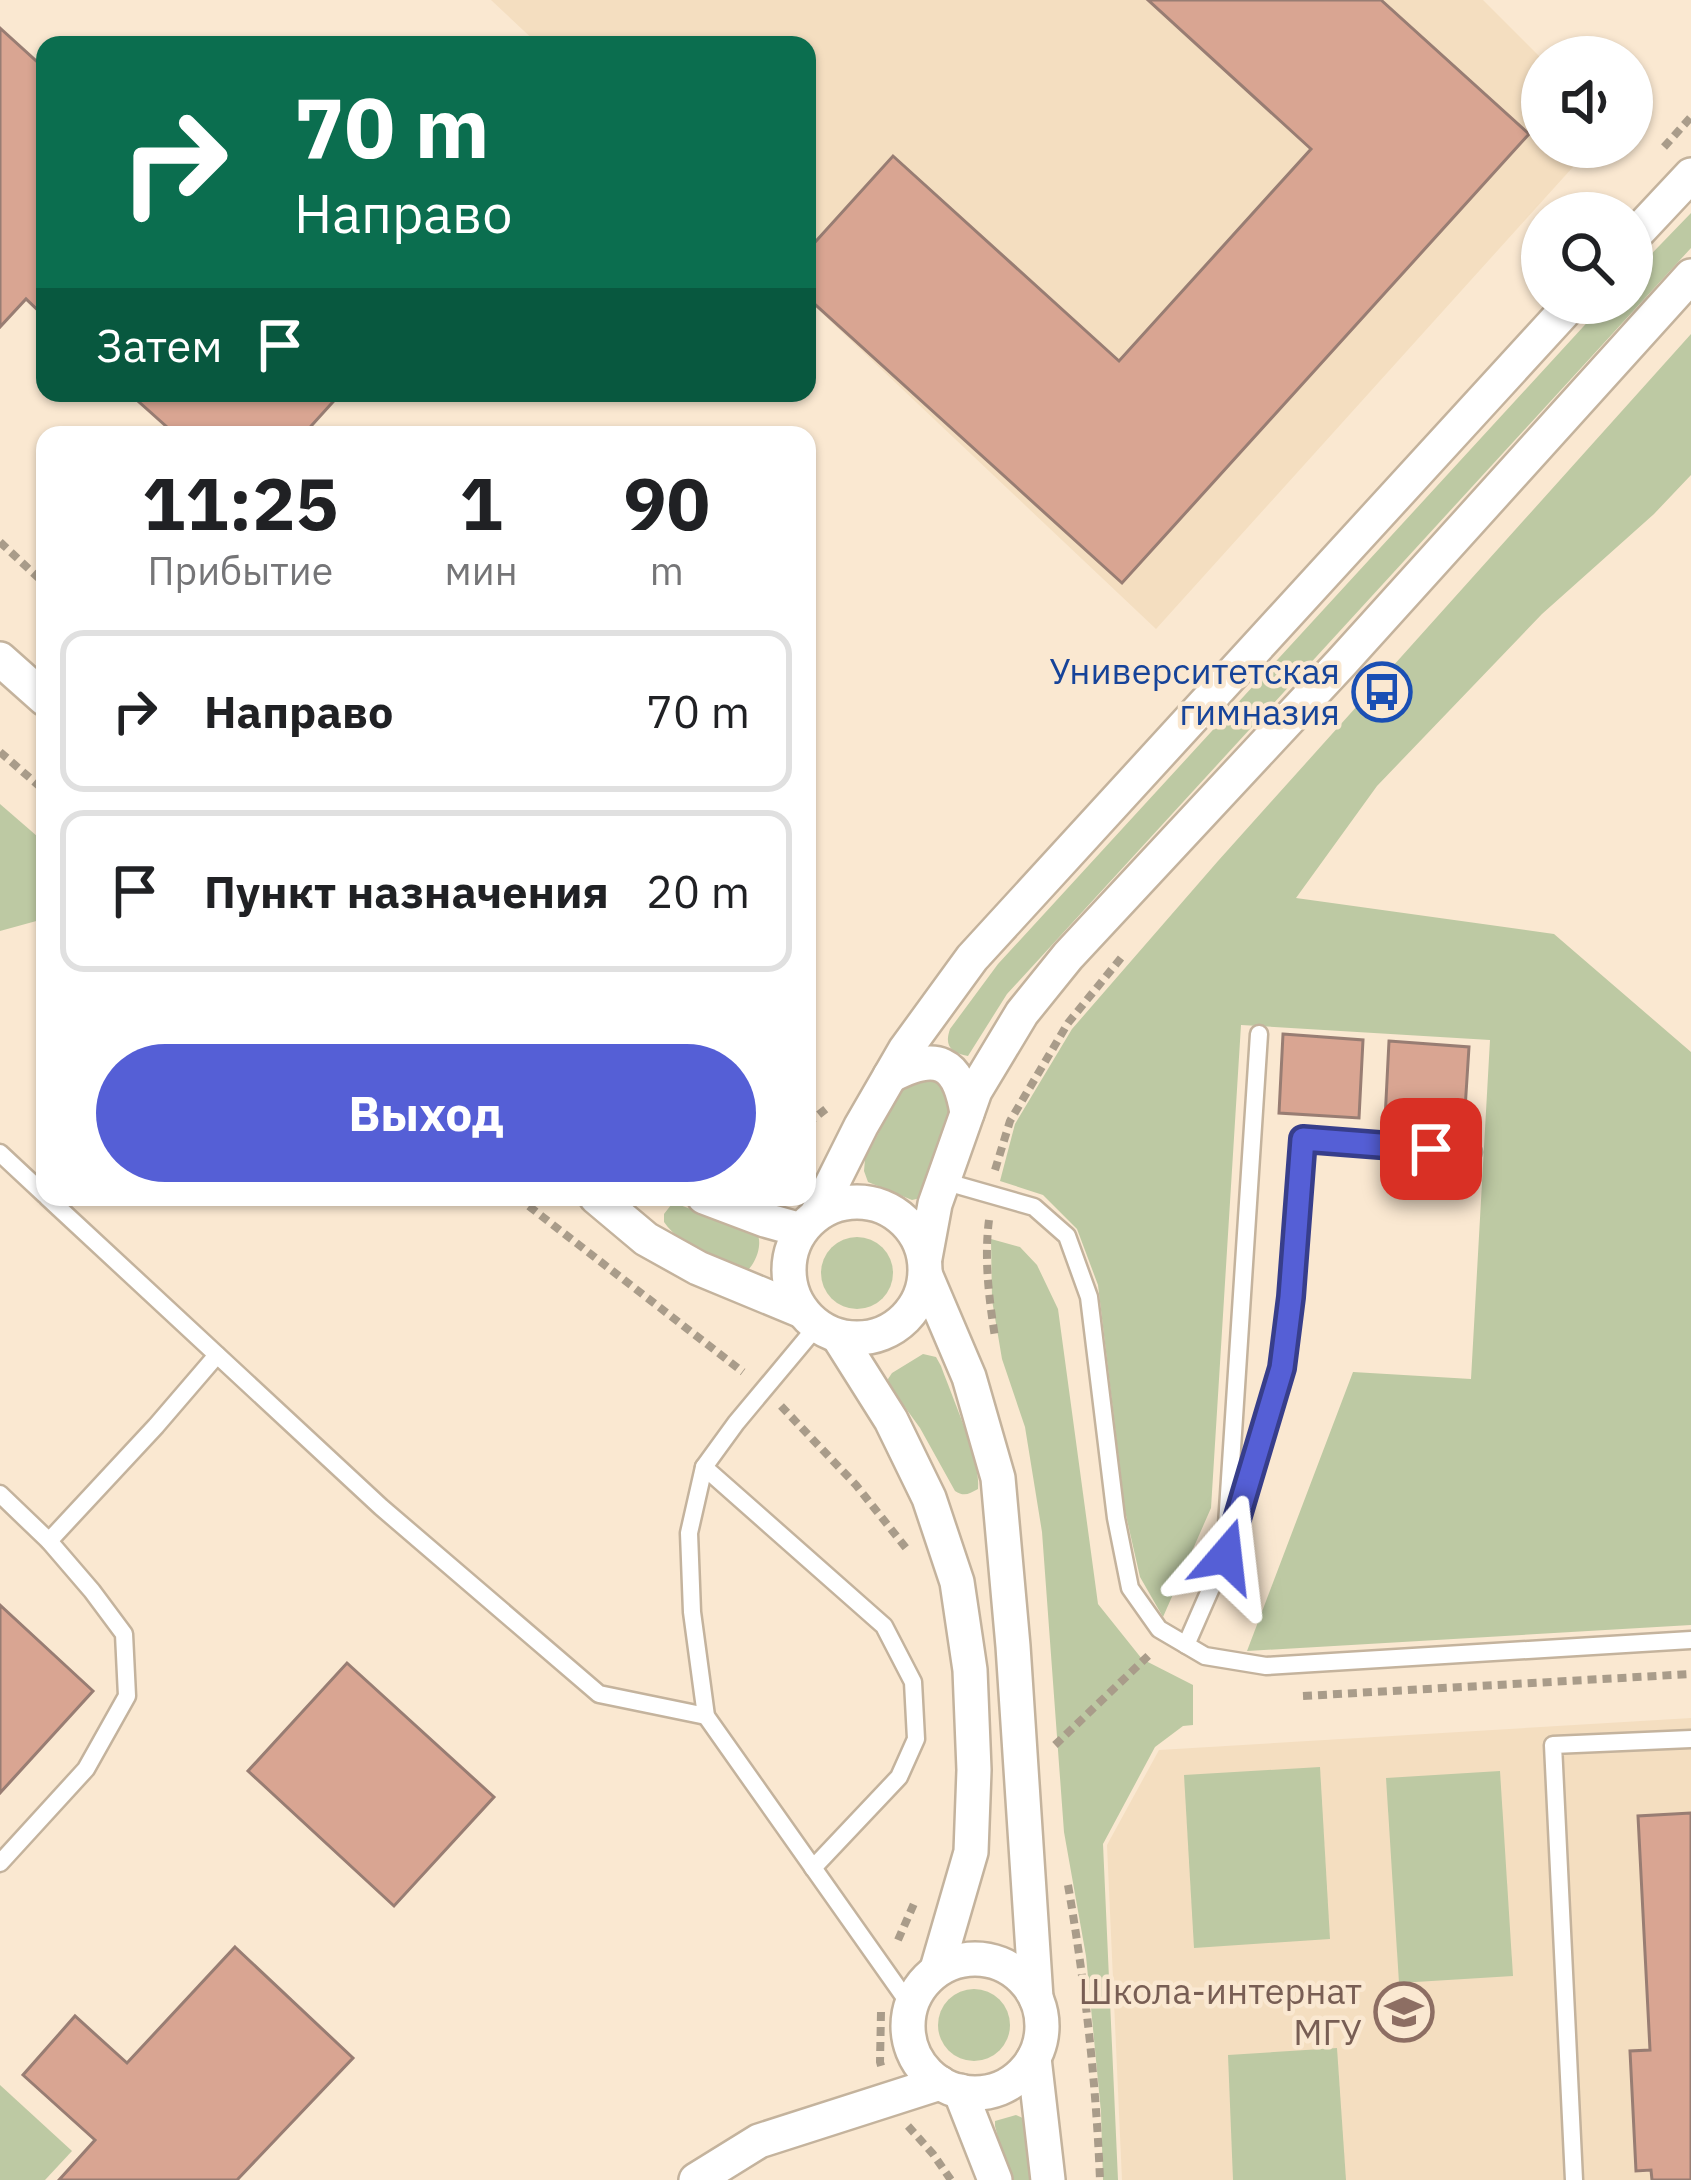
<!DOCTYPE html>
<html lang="ru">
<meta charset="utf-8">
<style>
:root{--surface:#fff;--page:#f2f2f2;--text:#202124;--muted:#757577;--line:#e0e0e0;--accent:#555fd6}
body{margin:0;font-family:"IBM Plex Sans",sans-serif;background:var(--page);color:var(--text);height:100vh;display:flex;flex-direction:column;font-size:45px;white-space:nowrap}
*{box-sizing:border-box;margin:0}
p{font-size:39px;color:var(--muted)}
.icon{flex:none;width:66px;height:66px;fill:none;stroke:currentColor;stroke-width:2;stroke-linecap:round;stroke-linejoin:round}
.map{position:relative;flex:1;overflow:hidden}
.sheet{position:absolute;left:36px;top:426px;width:780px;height:780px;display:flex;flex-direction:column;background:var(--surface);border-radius:24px;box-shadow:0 3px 9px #0004}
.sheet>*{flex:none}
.hud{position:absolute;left:36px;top:36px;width:780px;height:366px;border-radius:24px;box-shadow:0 3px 9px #0004;background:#0b6e4f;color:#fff;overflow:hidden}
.tools{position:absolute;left:1521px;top:36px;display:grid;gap:24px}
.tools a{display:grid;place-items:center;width:132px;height:132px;border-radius:50%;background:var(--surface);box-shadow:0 3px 9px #0004;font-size:60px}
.pin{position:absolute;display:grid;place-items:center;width:102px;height:102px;color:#fff;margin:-51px;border-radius:24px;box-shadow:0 6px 18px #0006}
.me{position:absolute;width:132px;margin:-66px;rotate:17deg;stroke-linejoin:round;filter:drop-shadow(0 0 9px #0008)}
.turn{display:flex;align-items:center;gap:42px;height:252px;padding:0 60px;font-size:54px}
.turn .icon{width:156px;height:156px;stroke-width:2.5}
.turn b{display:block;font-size:84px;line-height:102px}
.then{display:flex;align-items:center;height:114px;padding:0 60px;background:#0003;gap:24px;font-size:45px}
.eta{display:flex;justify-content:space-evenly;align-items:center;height:204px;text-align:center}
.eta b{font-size:72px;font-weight:800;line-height:84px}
.primary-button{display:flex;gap:24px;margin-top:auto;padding:24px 60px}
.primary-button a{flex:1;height:138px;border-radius:72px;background:var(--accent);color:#fff;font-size:48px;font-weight:800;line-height:138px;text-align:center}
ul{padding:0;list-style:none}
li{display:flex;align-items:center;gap:36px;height:162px;margin:0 24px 18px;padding:0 36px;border:6px solid var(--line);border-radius:24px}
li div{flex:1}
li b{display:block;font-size:45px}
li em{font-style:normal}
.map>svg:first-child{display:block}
</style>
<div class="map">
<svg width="1691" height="2180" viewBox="0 0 1691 2180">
<rect width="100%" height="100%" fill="#fae8d1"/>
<!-- built -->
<g fill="#f4dec0">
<polygon points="491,0 1483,0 1542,59 1542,147 1591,147 1156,629 807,299 807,45 539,45"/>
<polygon points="1691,1718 1691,2180 1122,2180 1107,1845 1159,1750"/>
</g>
<!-- green -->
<g fill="#bdc9a3">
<path d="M1691,213V248L1007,994L968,1056C951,1053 944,1046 950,1029L998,964L1605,303H1632V274Z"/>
<polygon points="1691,334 1691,475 1654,514 1542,614 1377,786 1296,898 1554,934 1691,1052 1691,1625 1247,1651 1353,1372 1471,1379 1490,1040 1241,1025 1211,1508 1163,1617 1140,1577 1125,1511 1098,1285 1077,1229 1043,1195 1000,1181 1015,1124 1072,1029 1218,861"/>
<polygon points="0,804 45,843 45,908 40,920 0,931"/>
<path d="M935,1078C942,1084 945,1085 948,1093C956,1117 929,1174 921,1198L912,1200L868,1182L864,1171L865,1159L904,1084Z"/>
<path d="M677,1204L757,1233C763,1244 756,1263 747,1271C718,1259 682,1248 664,1222V1214L671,1205Z"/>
<circle cx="857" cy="1273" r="36"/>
<polygon points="991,1239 1020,1247 1037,1265 1058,1309 1098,1604 1142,1659 1193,1685 1193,1725 1183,1726 1155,1747 1103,1844 1118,2180 1103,2180 1101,2112 1086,1956 1064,1832 1042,1532 1025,1427 1002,1359 992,1300"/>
<path d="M923,1354L936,1357L941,1366C951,1394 982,1464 978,1489C969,1494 964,1497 955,1491L920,1428L889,1385L888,1379L892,1373Z"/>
<polygon points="1320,1767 1330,1939 1194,1948 1184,1775"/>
<polygon points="1500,1771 1513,1976 1399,1983 1386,1778"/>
<circle cx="974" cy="2025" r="36"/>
<polygon points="1337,2048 1346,2180 1233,2180 1228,2055"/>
<polygon points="0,2085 72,2151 45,2180 0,2180"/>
<polygon points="1016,2115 1025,2119 1032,2180 1009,2180 995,2126 995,2121"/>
</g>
<!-- building -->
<g fill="#d9a592" stroke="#987d73" stroke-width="3">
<polygon points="1148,0 1381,0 1529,134 1122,583 807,297 807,251 893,156 1119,361 1311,149"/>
<polygon points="0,28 45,69 45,317 26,299 0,327"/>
<polygon points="129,393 341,393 303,435 176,435"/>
<polygon points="1283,1034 1363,1040 1359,1118 1279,1113"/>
<polygon points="1389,1041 1469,1047 1464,1125 1385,1120"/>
<polygon points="0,1605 93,1691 0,1793"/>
<polygon points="347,1663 494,1797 394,1906 248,1771"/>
<polygon points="1691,1813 1691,2180 1652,2180 1651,2170 1636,2171 1630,2051 1650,2050 1638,1816"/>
<polygon points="235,1947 353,2058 237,2180 59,2180 95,2140 23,2075 75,2016 127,2063"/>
</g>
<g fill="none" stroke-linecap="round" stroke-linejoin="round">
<defs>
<g id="lane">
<polyline points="0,1153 45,1195"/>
<polyline points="943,1181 1034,1207 1067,1236 1089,1297 1116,1518 1130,1588 1159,1629 1205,1656 1266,1666 1691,1640"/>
<polyline points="47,1197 381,1507 599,1694 706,1716"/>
<polyline points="817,1326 736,1423 704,1467 689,1533 692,1612 706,1716 910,2005"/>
<polyline points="704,1467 884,1626 913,1682 916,1739 899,1777 813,1868"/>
<polyline points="0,1494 49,1541 92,1591 124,1634 127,1696 86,1769 0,1863"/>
<polyline points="1227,1525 1259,1034"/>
<polyline points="49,1541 156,1426 217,1355"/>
<polyline points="1186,1645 1225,1556 1283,1368 1303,1140 1473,1152"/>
<polyline points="1574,2180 1553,1745 1691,1739"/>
</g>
<g id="street">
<polyline points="1632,238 1691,175"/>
<polyline points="0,659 45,699"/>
<path d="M890,1076C937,1052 958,1060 967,1113"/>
<polyline points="596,1197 646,1239 698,1268 802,1311"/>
<polyline points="704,1197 765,1220 801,1230"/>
<circle cx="857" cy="1270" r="68"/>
<polyline points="817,1214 861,1126 905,1050 972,958 1572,303"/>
<polyline points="925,1258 935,1204 975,1091 1022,1013 1068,956 1341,663 1691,276"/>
<polyline points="926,1276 969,1377 998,1478 1013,1646 1036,1998"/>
<polyline points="838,1336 891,1420 929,1498 957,1582 970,1670 974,1770 971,1852 937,1969"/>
<circle cx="975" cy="2026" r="67"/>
<polyline points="1034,2058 1048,2180"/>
<polyline points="960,2091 995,2180"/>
<polyline points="696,2180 759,2141 940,2083"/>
</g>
</defs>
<!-- lane casing -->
<use href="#lane" stroke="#c4b39d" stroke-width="21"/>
<!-- street casing -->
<use href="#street" stroke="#c4b39d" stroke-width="38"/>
<!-- path -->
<g stroke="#a99c8a" stroke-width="8" stroke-dasharray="9 6" stroke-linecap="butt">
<polyline points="1664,147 1691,117"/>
<polyline points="0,542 45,584"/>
<polyline points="0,752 45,791"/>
<polyline points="807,1124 827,1108"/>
<polyline points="995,1170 1010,1121 1068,1023 1121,958"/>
<polyline points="517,1197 743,1372"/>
<path d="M989,1220C984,1259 989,1299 995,1337"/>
<polyline points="781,1406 856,1485 906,1548"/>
<polyline points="1303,1696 1691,1674"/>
<polyline points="1055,1745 1149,1655"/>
<path d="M1068,1885C1085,1983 1096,2081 1100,2180"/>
<polyline points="898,1940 916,1899"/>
<polyline points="881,2012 880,2062 882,2069"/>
<polyline points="908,2126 933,2154 951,2180"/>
</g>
<!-- lane -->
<use href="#lane" stroke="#fff" stroke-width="16"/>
<!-- street -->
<use href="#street" stroke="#fff" stroke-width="33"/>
</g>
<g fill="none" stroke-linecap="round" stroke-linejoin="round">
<defs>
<polyline id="route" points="1226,1556 1282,1368 1291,1297 1303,1139 1431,1149"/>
</defs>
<!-- route casing -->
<use href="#route" stroke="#373e8b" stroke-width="30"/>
<!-- route -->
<use href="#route" stroke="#555fd6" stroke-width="21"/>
</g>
<!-- icons -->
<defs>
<symbol id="bus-ring" viewBox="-11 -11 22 22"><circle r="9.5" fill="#fae8d1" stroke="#1a4fb4" stroke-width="1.5"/><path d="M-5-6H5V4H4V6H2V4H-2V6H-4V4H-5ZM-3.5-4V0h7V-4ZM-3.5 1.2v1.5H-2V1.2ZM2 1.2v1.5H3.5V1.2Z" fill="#1a4fb4"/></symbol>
<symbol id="school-ring" viewBox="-11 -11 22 22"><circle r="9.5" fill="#fae8d1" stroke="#8d6e63" stroke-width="1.5"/><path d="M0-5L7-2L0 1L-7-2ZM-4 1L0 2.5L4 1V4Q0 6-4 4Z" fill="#8d6e63"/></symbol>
</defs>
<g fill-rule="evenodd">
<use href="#bus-ring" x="1349" y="659" width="66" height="66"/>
<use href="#school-ring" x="1371" y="1979" width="66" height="66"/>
</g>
<g text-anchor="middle" stroke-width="9" stroke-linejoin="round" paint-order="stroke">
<!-- transit labels -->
<g font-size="36" fill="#164399" stroke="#fae8d1" text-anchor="end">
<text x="1340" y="684">Университетская<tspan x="1340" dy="41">гимназия</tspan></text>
</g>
<!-- education labels -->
<g font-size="36" fill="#785e54" stroke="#fae8d1" text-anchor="end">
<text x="1362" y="2004">Школа-интернат<tspan x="1362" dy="41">МГУ</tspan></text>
</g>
</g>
</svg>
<div class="tools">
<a><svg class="icon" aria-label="sound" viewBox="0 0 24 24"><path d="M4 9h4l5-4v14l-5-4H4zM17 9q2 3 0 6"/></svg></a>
<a><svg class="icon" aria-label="search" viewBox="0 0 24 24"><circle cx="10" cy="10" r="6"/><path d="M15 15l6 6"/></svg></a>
</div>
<div class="pin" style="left:1431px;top:1149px;background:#d93025"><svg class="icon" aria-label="arrive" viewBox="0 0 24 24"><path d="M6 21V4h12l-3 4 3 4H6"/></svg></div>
<svg class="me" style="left:1226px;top:1556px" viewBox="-20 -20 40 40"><path d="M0-17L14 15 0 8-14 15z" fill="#555fd6" stroke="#fff" stroke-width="4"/></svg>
<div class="hud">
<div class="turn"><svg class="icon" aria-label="right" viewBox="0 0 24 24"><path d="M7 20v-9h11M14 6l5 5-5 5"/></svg><div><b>70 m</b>Направо</div></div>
<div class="then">Затем<svg class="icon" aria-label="arrive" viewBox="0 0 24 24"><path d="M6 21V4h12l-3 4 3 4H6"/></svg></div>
</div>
<section class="sheet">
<div class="eta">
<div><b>11:25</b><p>Прибытие</p></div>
<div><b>1</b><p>мин</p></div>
<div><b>90</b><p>m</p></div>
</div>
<ul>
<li><svg class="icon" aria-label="right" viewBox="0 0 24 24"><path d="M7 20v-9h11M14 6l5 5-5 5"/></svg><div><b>Направо</b></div><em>70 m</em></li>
<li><svg class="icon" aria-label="arrive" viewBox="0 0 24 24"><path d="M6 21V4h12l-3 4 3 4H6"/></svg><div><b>Пункт назначения</b></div><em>20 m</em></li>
</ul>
<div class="primary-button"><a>Выход</a></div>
</section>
</div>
